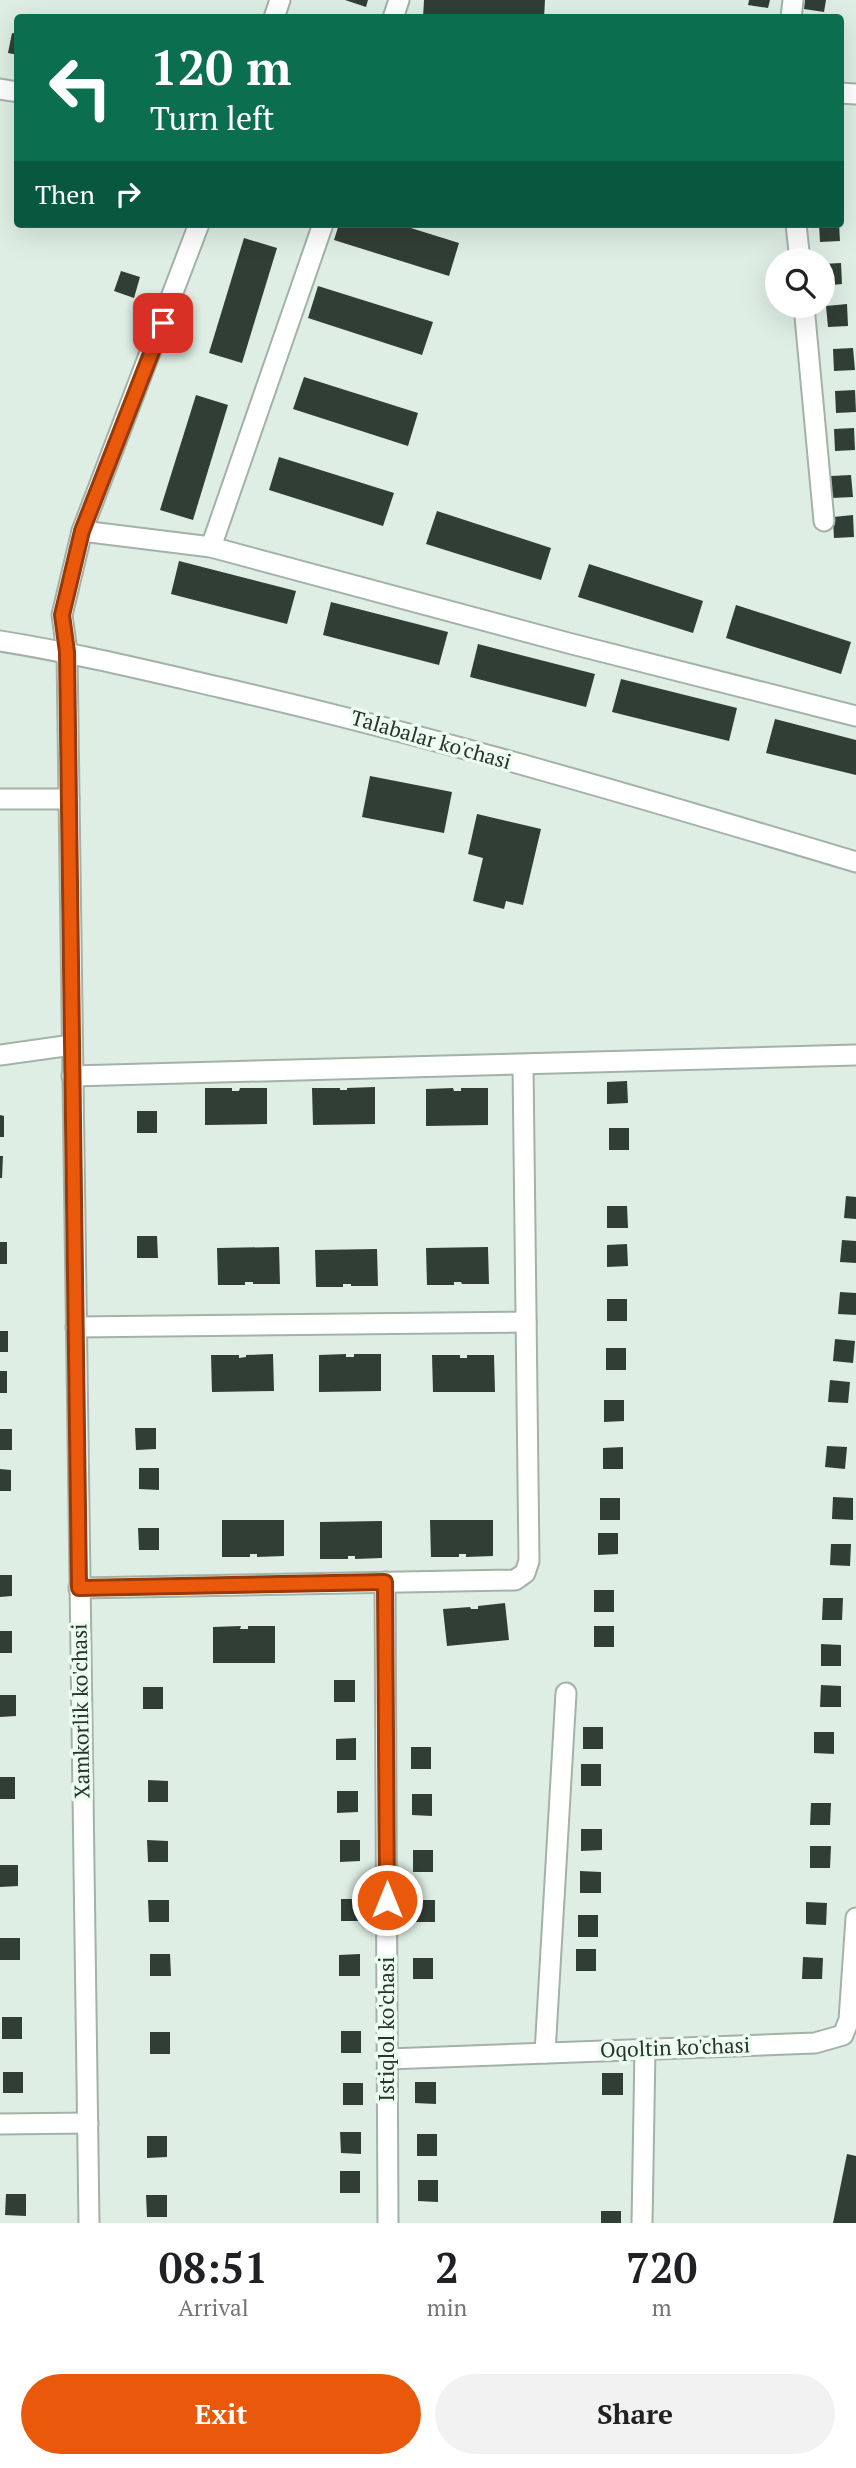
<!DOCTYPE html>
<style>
:root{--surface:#fff;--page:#f2f2f2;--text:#202124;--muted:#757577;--accent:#ea580c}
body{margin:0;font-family:"PT Serif",serif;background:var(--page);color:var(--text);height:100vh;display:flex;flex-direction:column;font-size:26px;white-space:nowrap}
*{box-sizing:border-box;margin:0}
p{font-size:23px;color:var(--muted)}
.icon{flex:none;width:38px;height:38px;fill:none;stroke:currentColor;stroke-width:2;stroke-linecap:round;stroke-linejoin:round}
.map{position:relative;height:2223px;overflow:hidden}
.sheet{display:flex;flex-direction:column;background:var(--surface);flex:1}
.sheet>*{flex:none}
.banner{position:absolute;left:14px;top:14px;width:830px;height:214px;border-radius:7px;box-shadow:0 7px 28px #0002;background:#0b6e4f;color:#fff;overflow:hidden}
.buttons{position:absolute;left:765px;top:248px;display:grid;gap:14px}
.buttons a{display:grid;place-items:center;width:70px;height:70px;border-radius:50%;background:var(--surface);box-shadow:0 7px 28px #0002;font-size:35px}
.pin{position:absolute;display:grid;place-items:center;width:60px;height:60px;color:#fff;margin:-30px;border-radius:14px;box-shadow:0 4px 10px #0006}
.me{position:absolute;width:77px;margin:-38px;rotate:0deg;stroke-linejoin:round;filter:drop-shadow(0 0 5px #0008)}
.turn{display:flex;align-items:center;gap:24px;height:147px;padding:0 21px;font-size:32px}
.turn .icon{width:91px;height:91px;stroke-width:2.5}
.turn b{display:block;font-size:49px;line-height:60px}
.then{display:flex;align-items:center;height:66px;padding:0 21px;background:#0003;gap:14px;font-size:26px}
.eta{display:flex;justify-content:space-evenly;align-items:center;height:119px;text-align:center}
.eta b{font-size:42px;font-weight:600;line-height:49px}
.primary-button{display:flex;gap:14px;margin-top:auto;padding:14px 21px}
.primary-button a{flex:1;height:80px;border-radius:42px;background:var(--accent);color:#fff;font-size:28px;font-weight:600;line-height:80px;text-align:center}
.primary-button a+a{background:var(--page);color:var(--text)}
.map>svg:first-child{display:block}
</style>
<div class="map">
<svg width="856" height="2223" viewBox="0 0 856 2223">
<rect width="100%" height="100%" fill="#deeee4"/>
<!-- building -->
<g fill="#313e36">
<polygon points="345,0 368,0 366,7"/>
<polygon points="424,0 545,0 544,18 423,18"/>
<polygon points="749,0 770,0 768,8 748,5"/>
<polygon points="805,0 826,0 824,12 804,9"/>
<polygon points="12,33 18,34 18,55 8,53"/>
<polygon points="339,224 398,224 459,243 449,276 334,240"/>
<polygon points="819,224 839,224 840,241 820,242"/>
<polygon points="244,238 277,248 242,363 209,353"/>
<polygon points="841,263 842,284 822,286 822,264"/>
<polygon points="121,271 140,277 134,298 114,291"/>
<polygon points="318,286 433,322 422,355 308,318"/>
<polygon points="847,304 848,326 828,327 826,306"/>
<polygon points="853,348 855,370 834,371 833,349"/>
<polygon points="304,377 418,413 408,446 293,409"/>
<polygon points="855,390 856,412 836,413 835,391"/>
<polygon points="196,395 228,405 193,520 160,510"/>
<polygon points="854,428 855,450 835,451 834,429"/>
<polygon points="279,457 394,493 383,526 269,490"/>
<polygon points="851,475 853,497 832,498 831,476"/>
<polygon points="437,511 551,548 541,580 426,544"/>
<polygon points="853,515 854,537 834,538 833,517"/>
<polygon points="179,561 296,591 287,624 171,594"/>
<polygon points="589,564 703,601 693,633 578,597"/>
<polygon points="331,602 448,632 439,665 323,635"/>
<polygon points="736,605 851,642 841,674 726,638"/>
<polygon points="478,644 595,674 586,707 470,677"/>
<polygon points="621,679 737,708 729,741 612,712"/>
<polygon points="775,719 856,740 856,775 766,753"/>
<polygon points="370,776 452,792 444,833 362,817"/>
<polygon points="477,814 541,829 523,905 506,901 504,909 473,901 483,858 468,854"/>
<polygon points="627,1081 628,1103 607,1104 607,1082"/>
<polygon points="375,1087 375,1124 313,1125 312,1088 340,1088 340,1090 347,1090 347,1088"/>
<polygon points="205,1088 232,1088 232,1091 239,1091 240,1088 267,1088 267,1124 205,1125"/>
<polygon points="453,1088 454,1091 461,1091 461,1088 488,1088 488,1125 426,1126 426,1089"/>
<rect x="137" y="1111" width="20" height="22"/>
<polygon points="0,1115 4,1116 4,1137 0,1137"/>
<rect x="609" y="1128" width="20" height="22"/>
<polygon points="0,1156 3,1156 2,1178 0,1178"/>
<polygon points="846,1196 856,1197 856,1219 844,1218"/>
<polygon points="607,1206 627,1206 628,1228 607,1228"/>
<polygon points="137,1236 157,1236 158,1258 137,1258"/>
<polygon points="842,1240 856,1241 856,1263 840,1262"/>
<rect x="0" y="1242" width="7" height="22"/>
<polygon points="627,1244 628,1266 607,1267 607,1245"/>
<polygon points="279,1247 280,1284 253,1284 253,1282 245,1282 245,1285 218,1285 217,1248"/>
<polygon points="488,1247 489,1284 462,1284 461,1282 454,1282 454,1285 427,1285 426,1248"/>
<polygon points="377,1249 378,1286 351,1286 351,1284 343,1284 343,1287 316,1287 315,1250"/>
<polygon points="840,1292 856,1293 856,1315 838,1314"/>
<rect x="607" y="1299" width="20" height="22"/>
<rect x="0" y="1331" width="8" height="21"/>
<polygon points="835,1339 855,1341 853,1363 833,1361"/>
<rect x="606" y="1348" width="20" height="22"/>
<polygon points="273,1354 274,1391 212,1392 211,1355 239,1355 239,1358 246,1357 246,1355"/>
<polygon points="346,1354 346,1357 354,1357 354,1354 381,1354 381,1391 319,1392 319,1355"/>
<polygon points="432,1355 460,1355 460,1358 467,1358 467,1355 494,1355 495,1392 433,1392"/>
<rect x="0" y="1371" width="7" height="22"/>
<polygon points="830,1380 850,1382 848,1403 828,1402"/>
<polygon points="604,1400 624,1400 624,1421 604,1422"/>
<polygon points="135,1428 156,1428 156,1449 136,1450"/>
<rect x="0" y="1429" width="12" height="21"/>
<polygon points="827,1446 847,1447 845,1469 825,1467"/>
<polygon points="623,1447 623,1469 603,1469 603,1448"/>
<polygon points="139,1468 159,1468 159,1490 139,1489"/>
<polygon points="0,1469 11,1470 11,1491 0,1491"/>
<polygon points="833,1497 853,1498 853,1520 832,1519"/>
<rect x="600" y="1498" width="20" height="22"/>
<polygon points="222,1520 284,1520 284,1556 257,1557 257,1554 250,1554 250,1557 222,1557"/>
<polygon points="430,1520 493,1520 493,1556 466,1557 466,1554 459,1554 459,1557 431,1557"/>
<polygon points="382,1521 382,1558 355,1559 355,1556 348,1556 348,1559 320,1559 320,1522"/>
<polygon points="138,1528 159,1528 159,1550 139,1550"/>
<polygon points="598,1533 618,1533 618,1554 598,1555"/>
<polygon points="831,1544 851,1544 850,1566 830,1565"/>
<polygon points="0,1575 12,1575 12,1596 0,1597"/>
<rect x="594" y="1590" width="20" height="22"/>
<polygon points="823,1598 843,1598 842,1620 822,1620"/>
<polygon points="505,1603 509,1640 447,1646 443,1609 470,1607 471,1609 478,1609 478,1606"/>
<polygon points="241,1626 240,1629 248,1629 248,1626 275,1626 275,1663 213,1663 213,1627"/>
<rect x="594" y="1626" width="20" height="21"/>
<rect x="0" y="1631" width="12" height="22"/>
<polygon points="821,1644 841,1645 841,1666 821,1666"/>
<rect x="334" y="1680" width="21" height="22"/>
<polygon points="821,1685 841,1686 841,1707 820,1707"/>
<rect x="143" y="1687" width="20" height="22"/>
<polygon points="0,1695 16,1695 16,1716 0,1717"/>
<rect x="583" y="1727" width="20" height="22"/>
<polygon points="814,1732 834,1732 834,1754 814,1753"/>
<polygon points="356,1738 356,1760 336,1760 336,1739"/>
<rect x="411" y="1747" width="20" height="22"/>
<rect x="581" y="1764" width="20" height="22"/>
<rect x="0" y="1777" width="15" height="22"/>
<polygon points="148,1780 168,1781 168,1802 148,1802"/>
<polygon points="337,1791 358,1791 358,1812 337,1813"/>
<polygon points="412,1794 432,1794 432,1816 412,1815"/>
<polygon points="811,1803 831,1803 830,1825 810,1825"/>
<polygon points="581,1829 602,1829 602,1850 581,1851"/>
<polygon points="147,1840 168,1841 168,1862 148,1862"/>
<polygon points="340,1840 360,1840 360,1861 340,1862"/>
<polygon points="810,1846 831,1846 830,1868 810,1868"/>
<rect x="413" y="1850" width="20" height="22"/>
<polygon points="0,1865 18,1865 18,1886 0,1887"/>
<polygon points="580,1871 601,1872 601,1893 580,1893"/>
<rect x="341" y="1899" width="20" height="22"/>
<polygon points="148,1900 169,1900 169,1922 149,1922"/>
<rect x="414" y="1900" width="21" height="22"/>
<polygon points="806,1902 827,1903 826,1925 806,1924"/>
<rect x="578" y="1915" width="20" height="22"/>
<rect x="0" y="1938" width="20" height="22"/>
<rect x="576" y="1949" width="20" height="22"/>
<polygon points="150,1954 170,1954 171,1976 150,1976"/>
<polygon points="360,1954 360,1976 339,1976 339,1955"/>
<polygon points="803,1957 823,1958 822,1979 802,1979"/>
<rect x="413" y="1958" width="20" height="21"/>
<rect x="2" y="2017" width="20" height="22"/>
<rect x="341" y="2031" width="20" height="22"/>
<rect x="150" y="2032" width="20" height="22"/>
<rect x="3" y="2072" width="20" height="21"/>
<rect x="602" y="2073" width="21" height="22"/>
<polygon points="415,2082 436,2082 436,2104 415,2103"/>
<rect x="343" y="2083" width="20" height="22"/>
<polygon points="340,2132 361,2132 361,2154 341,2153"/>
<rect x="417" y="2134" width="20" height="22"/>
<polygon points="147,2136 167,2136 167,2157 147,2158"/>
<polygon points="847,2154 856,2156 856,2223 833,2223"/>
<rect x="340" y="2171" width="20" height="22"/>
<polygon points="418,2180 438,2180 438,2202 418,2201"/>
<polygon points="6,2194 26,2194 26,2216 5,2215"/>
<polygon points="146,2195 167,2195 167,2217 147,2217"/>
<rect x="601" y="2211" width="20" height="12"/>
</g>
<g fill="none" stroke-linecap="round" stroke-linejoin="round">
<defs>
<g id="minor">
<polyline points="274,18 280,0"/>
<polyline points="393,18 399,0"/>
<polyline points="791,18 793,0"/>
<polyline points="0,89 18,92"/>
<polyline points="840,93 856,94"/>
<polyline points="796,224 800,261"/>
<polyline points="804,306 824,521"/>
<polyline points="82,531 211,547 572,644 856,716"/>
<polyline points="211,547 323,224"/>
<path d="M0,641C75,653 149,671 223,688C436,737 646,799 856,862"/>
<polyline points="0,799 69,799"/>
<polyline points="0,1055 72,1045"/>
<polyline points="72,1076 856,1055"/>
<polyline points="76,1327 526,1322"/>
<polyline points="385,1582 388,2223"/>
<polyline points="79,1588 515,1580 525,1573 529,1561 523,1065"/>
<polyline points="545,2053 566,1693"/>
<polyline points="388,2059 815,2043 843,2035 849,2020 856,1918"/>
<polyline points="0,2124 88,2123"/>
<polyline points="89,2223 67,652 62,615 82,531 199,224"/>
<polyline points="642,2223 645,2049"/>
</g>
</defs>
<!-- minor casing -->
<use href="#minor" stroke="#a3b2a9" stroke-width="23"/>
<!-- minor -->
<use href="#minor" stroke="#fff" stroke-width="19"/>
</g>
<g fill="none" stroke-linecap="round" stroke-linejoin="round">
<defs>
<polyline id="route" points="163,323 82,531 62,615 67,652 79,1588 385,1582 387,1900"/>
</defs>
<!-- route casing -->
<use href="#route" stroke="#983908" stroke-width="18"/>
<!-- route -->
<use href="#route" stroke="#ea580c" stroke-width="12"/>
</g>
<g text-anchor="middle" stroke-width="7" stroke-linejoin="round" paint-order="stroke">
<!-- street labels -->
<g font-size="21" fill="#2c322e" stroke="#ebfcf1">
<text transform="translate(431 740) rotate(16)" y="7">Talabalar ko'chasi</text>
<text transform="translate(81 1711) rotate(-91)" y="7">Xamkorlik ko'chasi</text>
<text transform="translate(387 2029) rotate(-90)" y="7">Istiqlol ko'chasi</text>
<text transform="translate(675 2048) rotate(-2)" y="7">Oqoltin ko'chasi</text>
</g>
</g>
</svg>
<div class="buttons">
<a><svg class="icon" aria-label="search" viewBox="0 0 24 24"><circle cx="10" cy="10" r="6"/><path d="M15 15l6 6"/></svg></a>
</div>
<div class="pin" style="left:163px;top:323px;background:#d93025"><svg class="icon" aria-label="arrive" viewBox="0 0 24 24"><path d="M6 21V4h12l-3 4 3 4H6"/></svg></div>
<svg class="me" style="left:387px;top:1900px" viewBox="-20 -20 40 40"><circle r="17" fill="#ea580c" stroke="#fff" stroke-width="3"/><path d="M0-11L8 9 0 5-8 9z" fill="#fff"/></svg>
<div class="banner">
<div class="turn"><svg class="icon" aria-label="left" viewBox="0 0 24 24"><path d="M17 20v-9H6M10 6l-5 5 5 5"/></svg><div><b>120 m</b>Turn left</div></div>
<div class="then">Then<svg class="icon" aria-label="right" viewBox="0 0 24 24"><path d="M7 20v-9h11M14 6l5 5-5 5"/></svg></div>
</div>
</div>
<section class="sheet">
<div class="eta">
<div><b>08:51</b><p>Arrival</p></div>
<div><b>2</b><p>min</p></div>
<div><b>720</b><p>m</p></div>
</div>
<div class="primary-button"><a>Exit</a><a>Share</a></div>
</section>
